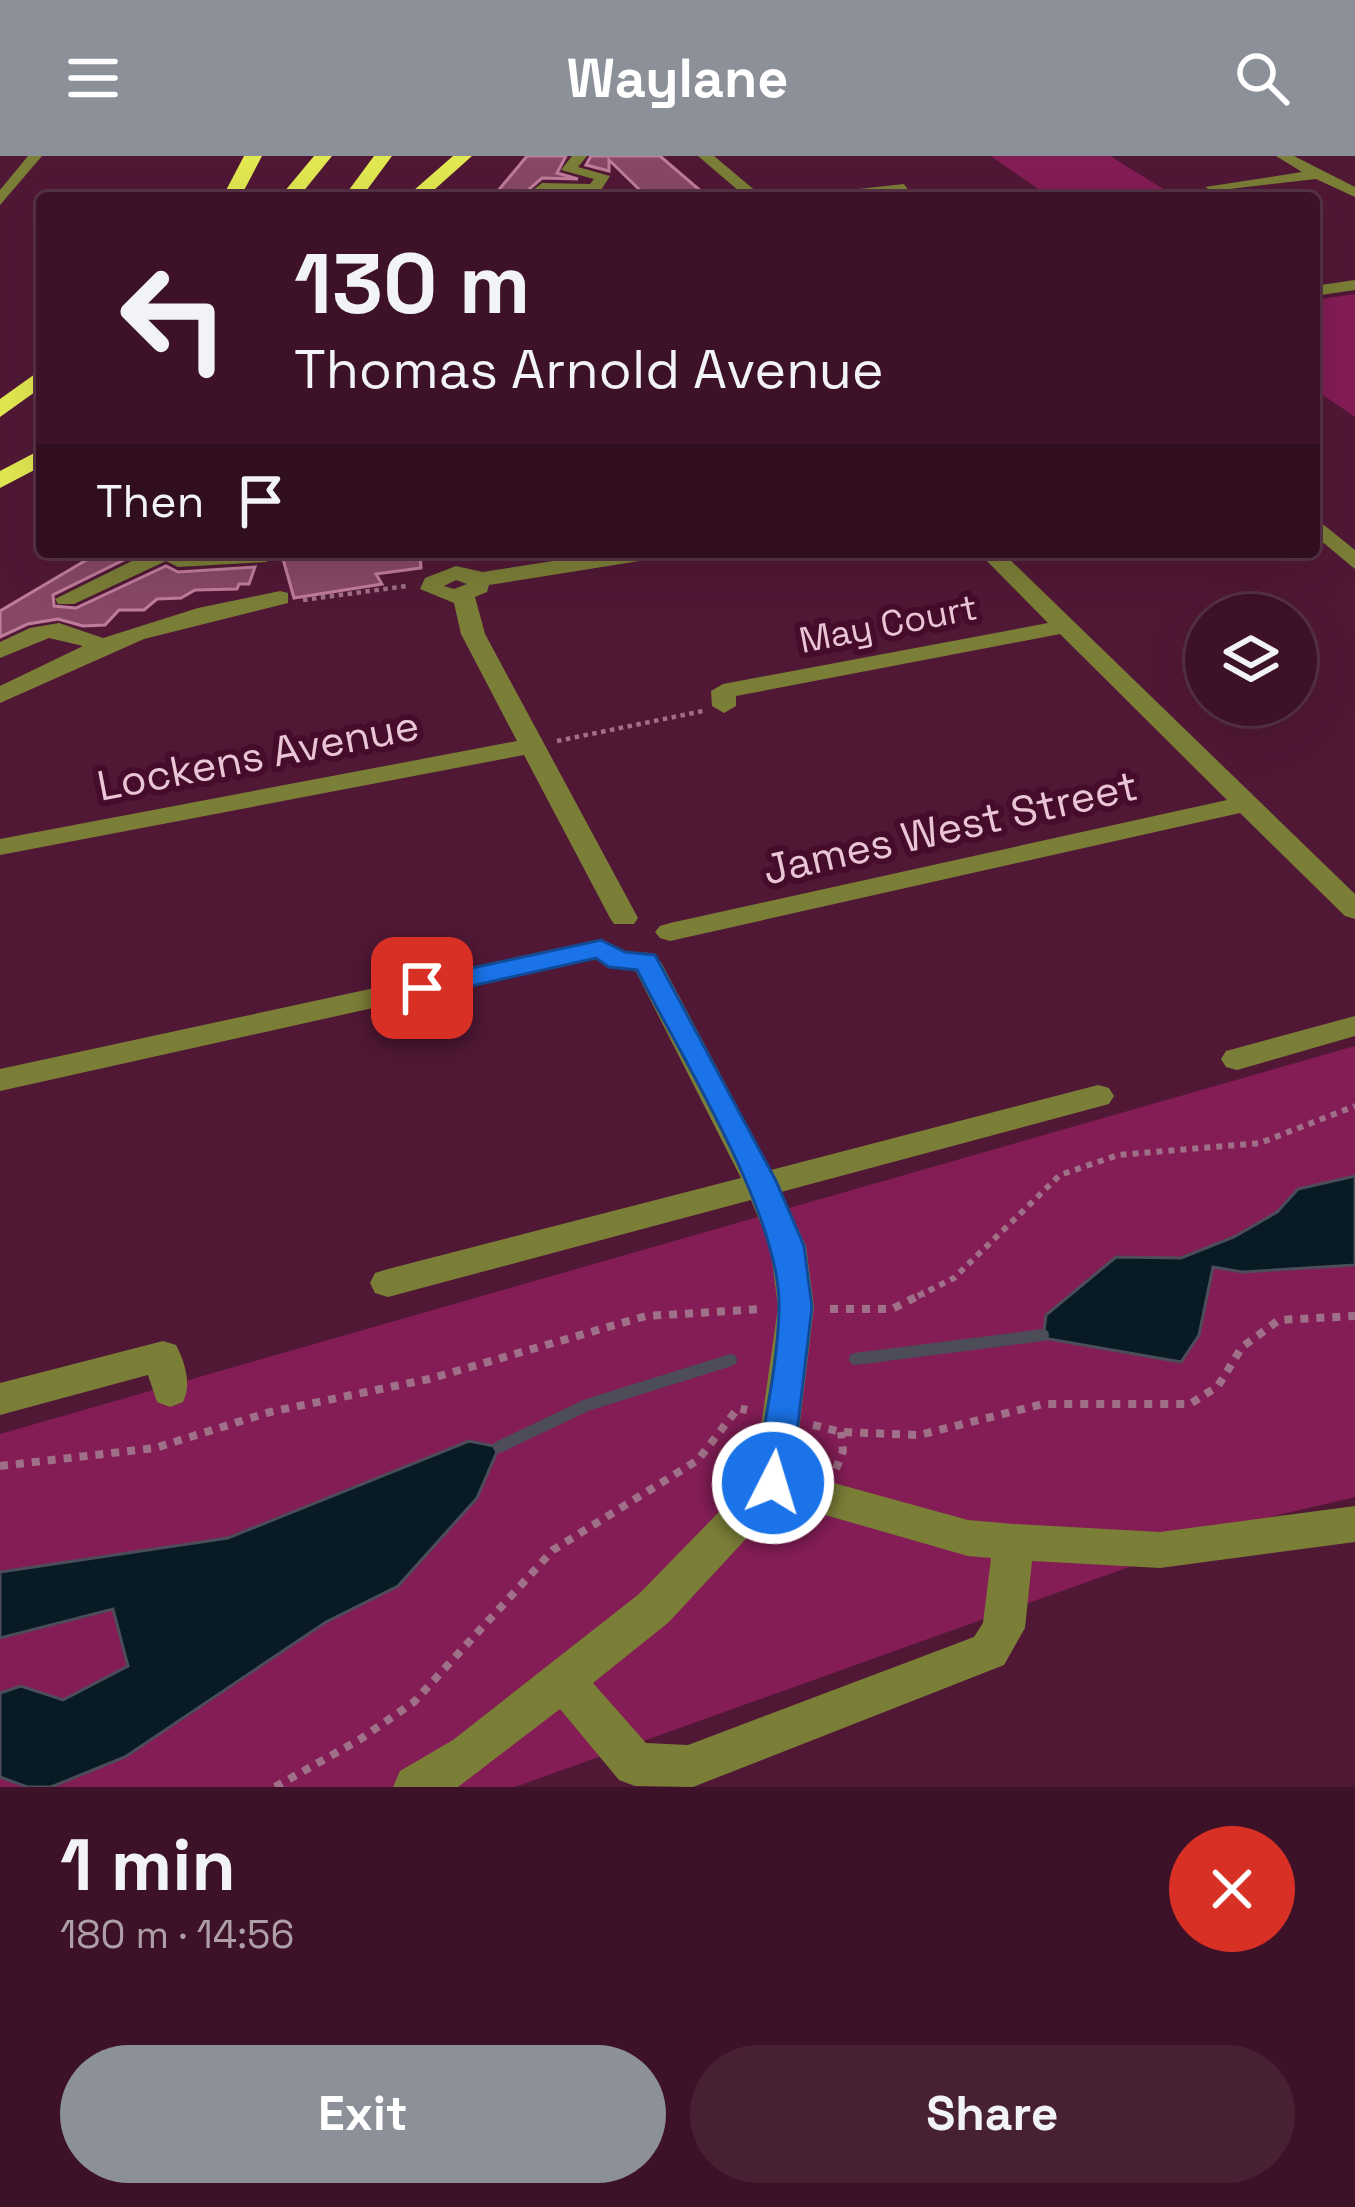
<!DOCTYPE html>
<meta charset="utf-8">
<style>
:root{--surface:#3d1228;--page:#482034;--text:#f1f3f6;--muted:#ad9ea8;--line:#563245;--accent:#8c9099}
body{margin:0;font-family:"Space Grotesk",sans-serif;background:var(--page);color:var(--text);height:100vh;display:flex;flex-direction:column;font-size:45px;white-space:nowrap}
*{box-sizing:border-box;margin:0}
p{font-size:39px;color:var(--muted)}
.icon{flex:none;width:66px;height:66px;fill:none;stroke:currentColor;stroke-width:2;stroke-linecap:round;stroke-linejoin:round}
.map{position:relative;height:1631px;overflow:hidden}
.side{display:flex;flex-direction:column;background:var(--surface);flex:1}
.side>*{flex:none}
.guide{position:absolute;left:36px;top:36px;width:1284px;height:366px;border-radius:12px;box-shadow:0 12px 48px #0002,0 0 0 3px var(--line);background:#3d1228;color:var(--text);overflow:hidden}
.fabs{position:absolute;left:1185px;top:438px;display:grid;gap:24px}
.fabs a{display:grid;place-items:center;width:132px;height:132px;border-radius:50%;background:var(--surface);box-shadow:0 12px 48px #0002,0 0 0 3px var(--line);font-size:60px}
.pin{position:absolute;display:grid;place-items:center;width:102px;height:102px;color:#fff;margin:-51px;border-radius:24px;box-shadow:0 6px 18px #0006}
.me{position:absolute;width:132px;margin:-66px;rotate:5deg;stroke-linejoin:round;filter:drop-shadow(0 0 9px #0008)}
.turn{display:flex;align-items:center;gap:42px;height:252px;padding:0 60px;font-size:54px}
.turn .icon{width:156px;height:156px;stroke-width:2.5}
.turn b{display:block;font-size:84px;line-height:102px}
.then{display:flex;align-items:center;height:114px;padding:0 60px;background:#0003;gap:24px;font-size:45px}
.round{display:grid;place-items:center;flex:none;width:126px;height:126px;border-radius:63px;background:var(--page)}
.head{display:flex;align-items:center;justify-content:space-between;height:204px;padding:0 60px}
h1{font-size:72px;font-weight:800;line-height:90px}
.cta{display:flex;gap:24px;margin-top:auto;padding:24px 60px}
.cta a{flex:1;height:138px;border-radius:72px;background:var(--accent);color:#fff;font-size:48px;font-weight:800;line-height:138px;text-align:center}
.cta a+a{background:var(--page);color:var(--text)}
header{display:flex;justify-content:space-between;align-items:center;height:156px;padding:0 60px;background:var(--accent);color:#fff;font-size:54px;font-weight:800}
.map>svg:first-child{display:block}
</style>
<header><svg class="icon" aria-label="menu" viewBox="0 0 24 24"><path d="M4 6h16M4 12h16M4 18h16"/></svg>Waylane<svg class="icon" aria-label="search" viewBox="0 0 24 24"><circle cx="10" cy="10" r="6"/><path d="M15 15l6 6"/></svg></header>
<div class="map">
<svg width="1355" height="1631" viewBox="0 0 1355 1631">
<rect width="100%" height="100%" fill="#511836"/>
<!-- green -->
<g fill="#841d56">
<polygon points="991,0 1110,0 1165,34 1204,33 1172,37 1178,42 1051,42"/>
<polygon points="1355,138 1355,261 1314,233 1314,144"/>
<polygon points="1355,890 1355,1341 1266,1362 515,1631 0,1631 0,1278"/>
</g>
<!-- water -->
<g fill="#081a23" stroke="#4c4d58" stroke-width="3">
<polygon points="1355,1020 1355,1109 1242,1116 1213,1111 1199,1179 1181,1206 1043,1182 1046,1159 1116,1101 1181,1102 1234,1081 1277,1056 1298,1033"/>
<polygon points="469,1285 499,1291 477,1342 398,1430 326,1466 125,1601 51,1631 27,1631 0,1621 0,1537 21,1530 63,1544 128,1510 113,1453 0,1482 0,1416 228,1382"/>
</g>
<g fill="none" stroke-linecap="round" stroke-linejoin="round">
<!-- stream -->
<g stroke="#4c4d58" stroke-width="12">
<polyline points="855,1203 1043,1179"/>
<polyline points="499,1291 587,1249 731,1204"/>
</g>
</g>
<!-- building -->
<g fill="#874866" stroke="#c07c9b" stroke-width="3">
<polygon points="527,0 566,0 557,17 578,23 542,22 519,42 492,42"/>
<polygon points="591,0 660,0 709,42 648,42 609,4 609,15 586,9"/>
<polygon points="100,396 140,396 53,439 54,450 76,452 166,410 178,416 255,411 249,428 239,428 237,433 195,434 181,442 157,443 144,454 119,454 105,469 83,470 58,463 28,468 0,481 0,455"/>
<polygon points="281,396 420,396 421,412 376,418 382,428 294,442"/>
</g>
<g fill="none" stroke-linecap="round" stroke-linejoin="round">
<!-- path-far2 -->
<g stroke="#9f7087" stroke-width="4.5" stroke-dasharray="4.5 4.5" stroke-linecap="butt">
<polyline points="303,444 407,430"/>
<polyline points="557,585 703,555"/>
</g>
<!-- path-far1 -->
<polyline stroke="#9f7087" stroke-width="6" stroke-dasharray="6 6" stroke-linecap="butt" points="918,1140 954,1122 1060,1019 1118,999 1260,987 1355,950"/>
<!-- path -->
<g stroke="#9f7087" stroke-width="8" stroke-dasharray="8 8" stroke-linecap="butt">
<polyline points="830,1153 892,1153 924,1137"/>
<polyline points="813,1269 841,1276 919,1279 1043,1248 1190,1248 1218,1230 1242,1191 1279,1164 1355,1160"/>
<polyline points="0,1310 155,1292 270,1256 429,1223 646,1160 763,1153"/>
<polyline points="836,1313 843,1295 841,1276"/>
<polyline points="275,1631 359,1584 414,1546 553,1394 698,1304 738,1252 747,1254"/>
</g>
<!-- minor -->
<g fill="#7b7e37" fill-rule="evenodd">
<polygon points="28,0 42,0 0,49 0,34"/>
<polygon points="572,0 587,0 578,11 610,20 596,42 580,42 584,36 546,36 539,42 523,42 542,27 590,28 594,23 561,14"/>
<polygon points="698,0 714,0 764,42 747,42"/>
<polygon points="1276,0 1294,0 1355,31 1355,41 1316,23 1212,35 1205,31 1302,16"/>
<polygon points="904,28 909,35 814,42 822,37"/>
<polygon points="1355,124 1355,134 1314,140 1314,130"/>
<polygon points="1314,361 1355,394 1355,413 1314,379"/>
<polygon points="150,396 275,396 277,399 266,406 178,411 166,405 74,448 58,448 55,443"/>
<path d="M611,396H663L652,403L489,429L487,436L475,441L485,478L638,762L634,768H614L610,762L524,599L0,699V683L517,585L461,478L454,447L420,433L425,422L456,410L483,416ZM456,424L467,428L454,433L444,430Z"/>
<polygon points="978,396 1002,396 1355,738 1355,763 1345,760 1240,657 670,785 660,782 655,776 660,770 670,767 1227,644 1060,478 736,540 736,550 724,557 712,550 711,535 723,528 1048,467"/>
<polygon points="280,435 288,437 288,447 144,483 0,547 0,530 83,490 49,482 0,502 0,486 30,472 59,467 103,482 198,452"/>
<polygon points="601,783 616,792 611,799 0,935 0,913"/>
<path d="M646,796L661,806L771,1014L1098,929L1109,932L1114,940L1109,948L781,1036L806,1090L814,1151L794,1316L968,1364L1014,1368L1160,1376L1355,1350V1386L1160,1412L1032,1405L1025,1472L1004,1509L693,1631L635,1630L619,1624L560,1553L458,1631H393L400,1615L453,1584L639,1438L754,1320L778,1151L770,1090L751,1044L388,1141L375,1137L370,1127L375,1117L388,1113L741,1022L631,806ZM780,1346L968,1400L991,1402L983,1467L974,1481L688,1589L646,1587L593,1527L669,1466Z"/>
<polygon points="1355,860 1355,880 1237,914 1226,911 1221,903 1226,895"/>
<path d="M163,1185L176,1189C185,1206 192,1229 183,1246L170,1251L157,1246L148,1219L0,1259V1227Z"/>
</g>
<!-- highway -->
<g fill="#e2e851" fill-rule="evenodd">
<polygon points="244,0 262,0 240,42 222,42"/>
<polygon points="314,0 332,0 298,42 279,42"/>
<polygon points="374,0 392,0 361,42 343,42"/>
<polygon points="453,0 472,0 425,42 405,42"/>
<polygon points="42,213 42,231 0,261 0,243"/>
<polygon points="42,293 42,310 0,332 0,315"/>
</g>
</g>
<!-- route -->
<path fill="#1a73e8" stroke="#114b97" stroke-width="3" d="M601,784L625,796L655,799L776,1025L804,1090L812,1151L791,1327L786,1338L773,1342L760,1338L755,1327C763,1270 778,1210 779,1153C782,1060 680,899 637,814L609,811L596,802L422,841L408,832L422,823Z"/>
<g text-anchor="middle" stroke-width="12" stroke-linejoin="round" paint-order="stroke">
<!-- far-street labels -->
<g font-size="36" fill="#eac5d5" stroke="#450c2c">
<text transform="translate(888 467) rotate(-11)" y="13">May Court</text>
</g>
<!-- street labels -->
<g font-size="42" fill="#eac5d5" stroke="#450c2c">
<text transform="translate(258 599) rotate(-11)" y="15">Lockens Avenue</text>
<text transform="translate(950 671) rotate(-13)" y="15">James West Street</text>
</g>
</g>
</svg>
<div class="fabs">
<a><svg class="icon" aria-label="layers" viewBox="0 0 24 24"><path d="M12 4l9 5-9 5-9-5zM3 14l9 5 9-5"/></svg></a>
</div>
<div class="pin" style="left:422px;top:832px;background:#d93025"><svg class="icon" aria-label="arrive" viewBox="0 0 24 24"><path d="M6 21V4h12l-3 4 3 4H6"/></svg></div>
<svg class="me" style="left:773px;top:1327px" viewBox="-20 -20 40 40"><circle r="17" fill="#1a73e8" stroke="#fff" stroke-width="3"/><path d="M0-11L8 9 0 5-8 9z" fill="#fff"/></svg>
<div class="guide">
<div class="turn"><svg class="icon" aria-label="left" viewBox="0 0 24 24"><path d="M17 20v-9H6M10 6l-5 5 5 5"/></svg><div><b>130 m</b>Thomas Arnold Avenue</div></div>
<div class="then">Then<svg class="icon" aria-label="arrive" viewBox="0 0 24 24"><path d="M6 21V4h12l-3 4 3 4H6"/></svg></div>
</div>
</div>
<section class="side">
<div class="head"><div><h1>1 min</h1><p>180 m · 14:56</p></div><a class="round" style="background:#d93025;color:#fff"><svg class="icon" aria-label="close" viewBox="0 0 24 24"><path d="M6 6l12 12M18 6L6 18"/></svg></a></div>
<div class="cta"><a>Exit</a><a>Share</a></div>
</section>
